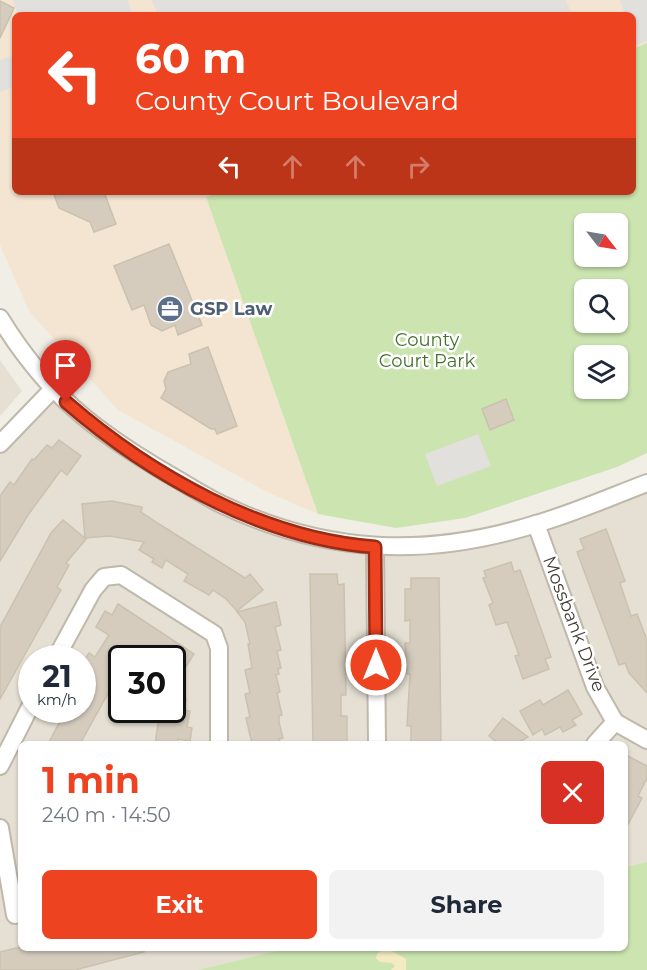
<!DOCTYPE html>
<meta charset="utf-8">
<style>
:root{--surface:#fff;--page:#f2f2f3;--text:#1f2937;--muted:#747a83;--accent:#ed4320}
body{margin:0;font-family:Montserrat,sans-serif;background:var(--page);color:var(--text);height:100vh;display:flex;flex-direction:column;font-size:22px;white-space:nowrap}
*{box-sizing:border-box;margin:0}
p{font-size:20px;color:var(--muted)}
.icon{flex:none;width:33px;height:33px;fill:none;stroke:currentColor;stroke-width:2;stroke-linecap:round;stroke-linejoin:round}
.map{position:relative;flex:1;overflow:hidden}
.drawer{position:absolute;left:18px;top:741px;width:610px;height:210px;display:flex;flex-direction:column;background:var(--surface);border-radius:9px;box-shadow:0 2px 4px #0004}
.drawer>*{flex:none}
.top-card{position:absolute;left:12px;top:12px;width:624px;height:183px;border-radius:9px;box-shadow:0 2px 4px #0004;background:#ed4320;color:#fff;overflow:hidden}
.needle{width:39px;rotate:121deg}
.controls{position:absolute;left:574px;top:213px;display:grid;gap:12px}
.controls a{display:grid;place-items:center;width:54px;height:54px;border-radius:9px;background:var(--surface);box-shadow:0 2px 4px #0004;font-size:30px}
.speed{position:absolute;left:18px;top:645px;display:flex;gap:12px;font-size:30px;font-weight:700;text-align:center}
.speed>*{display:grid;place-content:center;width:78px;height:78px;border-radius:50%;background:var(--surface);box-shadow:0 2px 4px #0004;line-height:1}
.speed small{font-size:15px;font-weight:400}
.speed .limit{border:3px solid #111;border-radius:9px;background:#fff;color:#111}
.pin{position:absolute;display:grid;place-items:center;width:51px;height:51px;color:#fff;margin:-62px -26px;border-radius:50% 50% 50% 0;rotate:-45deg;box-shadow:0 0 6px #0007}
.pin .icon{rotate:45deg}
.me{position:absolute;width:66px;margin:-33px;rotate:0deg;stroke-linejoin:round;filter:drop-shadow(0 0 4px #0008)}
.turn{display:flex;align-items:center;gap:21px;height:126px;padding:0 24px;font-size:27px}
.turn .icon{width:78px;height:78px;stroke-width:2.5}
.turn b{display:block;font-size:42px;line-height:51px}
.lanes{display:flex;align-items:center;height:57px;padding:0 24px;background:#0003;justify-content:center;gap:30px;direction:ltr}
.lanes .off{opacity:.35}
.round{display:grid;place-items:center;flex:none;width:63px;height:63px;border-radius:9px;background:var(--page)}
.overview{display:flex;align-items:center;justify-content:space-between;height:102px;padding:0 24px}
h1{font-size:36px;font-weight:700;line-height:45px;color:var(--accent)}
.button{display:flex;gap:12px;margin-top:auto;padding:12px 24px}
.button a{flex:1;height:69px;border-radius:9px;background:var(--accent);color:#fff;font-size:24px;font-weight:700;line-height:69px;text-align:center}
.button a+a{background:var(--page);color:var(--text)}
.map>svg:first-child{display:block}
</style>
<div class="map">
<svg width="647" height="970" viewBox="0 0 647 970">
<rect width="100%" height="100%" fill="#f1eee5"/>
<!-- residential -->
<g fill="#e5e0d3" fill-rule="evenodd">
<polygon points="0,360 22,391 0,416"/>
<path d="M52,390L158,468L314,538L449,543L647,483V862L626,867V744H21V948H289L197,970H0V444ZM32,658H82V710H32ZM122,658H172V710H122Z"/>
</g>
<!-- commercial -->
<polygon fill="#f3e5d1" points="0,0 647,0 647,43 633,49 633,15 15,15 15,192 220,192 206,197 318,514 269,493 118,410 29,311 0,245"/>
<!-- green -->
<g fill="#cbe4b0" fill-rule="evenodd">
<path d="M647,43V453L617,467L465,518L396,528L318,514L206,197L220,192H633V49ZM585,224H618V256H585ZM585,290H618V322H585ZM585,356H618V388H585Z"/>
<polygon points="647,862 647,970 197,970 289,948 626,948 626,867"/>
</g>
<!-- sand -->
<polygon fill="#f4ebc2" points="382,950 392,951 406,959 406,970 391,970 395,966 392,963 380,962 376,958 377,954"/>
<!-- parking -->
<g fill="#e2e0dd">
<polygon points="13,0 128,0 133,15 18,15"/>
<polygon points="152,0 566,0 572,15 158,15"/>
<polygon points="620,0 647,0 647,41 636,45 633,37 633,15 625,15"/>
<polygon points="15,55 15,86 0,92 0,60"/>
<polygon points="478,434 491,466 437,486 425,454"/>
</g>
<!-- building -->
<g fill="#d5ccbe" stroke="#ccc1af" stroke-width="1.5">
<polygon points="0,1 14,8 0,38"/>
<polygon points="53,192 104,192 116,224 94,232 90,222 59,208"/>
<polygon points="169,244 202,325 178,335 175,325 162,331 151,325 144,305 132,310 114,266"/>
<polygon points="208,347 237,426 217,434 215,429 211,429 161,398 166,389 164,381 168,372 191,364 189,354"/>
<polygon points="506,399 514,420 490,430 482,409"/>
<polygon points="59,440 81,456 67,475 61,470 28,515 0,561 0,496 10,482 14,485 32,459 34,460 47,445 52,448"/>
<polygon points="112,501 142,507 141,512 159,524 245,578 250,574 263,590 237,611 226,599 213,590 209,595 184,581 188,574 166,560 162,568 152,562 154,559 139,550 144,542 110,536 85,538 82,504"/>
<polygon points="63,520 86,539 66,563 69,565 57,587 61,590 0,699 0,627 51,533"/>
<polygon points="606,529 625,581 620,583 631,616 637,614 647,640 647,693 629,673 625,663 619,665 577,552 584,549 580,539"/>
<polygon points="511,562 514,572 520,570 551,657 545,659 549,669 523,679 515,656 519,655 507,622 496,625 489,605 493,603 483,578 486,577 484,571"/>
<polygon points="310,574 337,574 338,585 344,584 346,695 341,695 341,716 347,716 347,744 313,744"/>
<polygon points="411,578 439,578 441,744 411,744 411,726 407,726 410,674 407,674 405,643 410,643 410,620 405,621 405,589 411,589"/>
<polygon points="276,602 281,625 275,627 281,650 277,651 281,668 278,669 279,674 276,675 280,692 277,693 282,715 279,716 279,722 283,738 279,739 281,744 252,744 246,718 250,717 245,694 250,693 245,670 252,668 248,644 250,644 245,622 237,612"/>
<polygon points="118,604 194,654 180,676 172,671 172,658 147,658 132,650 129,655 122,650 122,668 80,744 48,744 59,723 53,719 58,710 66,713 68,710 82,710 82,663 89,653 95,657 109,635 96,627 105,611 112,615"/>
<polygon points="568,690 582,714 572,720 576,725 563,732 560,727 545,735 542,729 533,735 520,711 540,700 543,705"/>
<polygon points="172,696 186,699 184,710 190,711 187,727 192,728 190,741 178,739 177,744 155,744 160,710 172,710"/>
<polygon points="503,718 528,737 516,744 499,744 489,736"/>
<polygon points="626,755 647,766 647,778 638,796 642,798 626,828"/>
<polygon points="16,948 27,948 28,950 37,948 144,948 144,952 75,970 0,970 0,952"/>
</g>
<g fill="none" stroke-linecap="round" stroke-linejoin="round">
<defs>
<g id="minor">
<path d="M0,318C46,393 93,430 168,474C186,484 204,496 223,505C326,554 427,558 536,524C574,513 610,497 647,483"/>
<polyline points="0,444 52,390"/>
<polyline points="536,524 595,687 615,722 647,740"/>
<polyline points="375,547 377,744"/>
<polyline points="56,658 93,590 104,577 121,575 214,634 219,648 219,744"/>
<polyline points="595,744 615,722"/>
<polyline points="0,766 32,703"/>
<polyline points="0,828 15,915"/>
</g>
</defs>
<!-- minor casing -->
<use href="#minor" stroke="#bfb8ab" stroke-width="20"/>
<!-- minor -->
<use href="#minor" stroke="#fff" stroke-width="16"/>
</g>
<g fill="none" stroke-linecap="round" stroke-linejoin="round">
<defs>
<path id="route" d="M66,402C150,475 263,539 375,547L376,665"/>
</defs>
<!-- route casing -->
<use href="#route" stroke="#9a2c15" stroke-width="15"/>
<!-- route -->
<use href="#route" stroke="#ed4320" stroke-width="10"/>
</g>
<!-- icons -->
<defs>
<symbol id="office-disc" viewBox="-11 -11 22 22"><circle r="9.5" fill="#5c6f8a" stroke="#fff"/><path d="M-6-3h4V-5.5h4V-3h4V5H-6ZM-1-4.5V-3h2v-1.5ZM-6 0V1H6V0Z" fill="#fff"/></symbol>
</defs>
<g fill-rule="evenodd">
<use href="#office-disc" x="155" y="294" width="30" height="30"/>
</g>
<g text-anchor="middle" stroke-width="5" stroke-linejoin="round" paint-order="stroke">
<!-- service labels -->
<g font-size="18" font-weight="bold" fill="#4e5e75" stroke="#fff" text-anchor="start">
<text x="190" y="315">GSP Law</text>
</g>
<!-- park labels -->
<g font-size="18" fill="#45712c" stroke="#fff">
<text x="427" y="346">County<tspan x="427" dy="21">Court Park</tspan></text>
</g>
<!-- street labels -->
<g font-size="18" fill="#433e35" stroke="#fff">
<text transform="translate(574 624) rotate(69)" y="6">Mossbank Drive</text>
</g>
</g>
</svg>
<div class="controls">
<a><svg class="needle" viewBox="-14 -14 28 28"><path d="M0-13l5 13h-10z" fill="#e53935"/><path d="M0 13l5-13h-10z" fill="#747a83"/></svg></a>
<a><svg class="icon" aria-label="search" viewBox="0 0 24 24"><circle cx="10" cy="10" r="6"/><path d="M15 15l6 6"/></svg></a>
<a><svg class="icon" aria-label="layers" viewBox="0 0 24 24"><path d="M12 4l9 5-9 5-9-5zM3 14l9 5 9-5"/></svg></a>
</div>
<div class="speed"><div>21<small>km/h</small></div><div class="limit">30</div></div>
<div class="pin" style="left:66px;top:402px;background:#d93025"><svg class="icon" aria-label="arrive" viewBox="0 0 24 24"><path d="M6 21V4h12l-3 4 3 4H6"/></svg></div>
<svg class="me" style="left:376px;top:665px" viewBox="-20 -20 40 40"><circle r="17" fill="#ed4320" stroke="#fff" stroke-width="3"/><path d="M0-11L8 9 0 5-8 9z" fill="#fff"/></svg>
<div class="top-card">
<div class="turn"><svg class="icon" aria-label="left" viewBox="0 0 24 24"><path d="M17 20v-9H6M10 6l-5 5 5 5"/></svg><div><b>60 m</b>County Court Boulevard</div></div>
<div class="lanes"><svg class="icon" aria-label="left" viewBox="0 0 24 24"><path d="M17 20v-9H6M10 6l-5 5 5 5"/></svg><svg class="icon off" aria-label="ahead" viewBox="0 0 24 24"><path d="M12 20V5M6 11l6-6 6 6"/></svg><svg class="icon off" aria-label="ahead" viewBox="0 0 24 24"><path d="M12 20V5M6 11l6-6 6 6"/></svg><svg class="icon off" aria-label="right" viewBox="0 0 24 24"><path d="M7 20v-9h11M14 6l5 5-5 5"/></svg></div>
</div>
<section class="drawer">
<div class="overview"><div><h1>1 min</h1><p>240 m · 14:50</p></div><a class="round" style="background:#d93025;color:#fff"><svg class="icon" aria-label="close" viewBox="0 0 24 24"><path d="M6 6l12 12M18 6L6 18"/></svg></a></div>
<div class="button"><a>Exit</a><a>Share</a></div>
</section>
</div>
